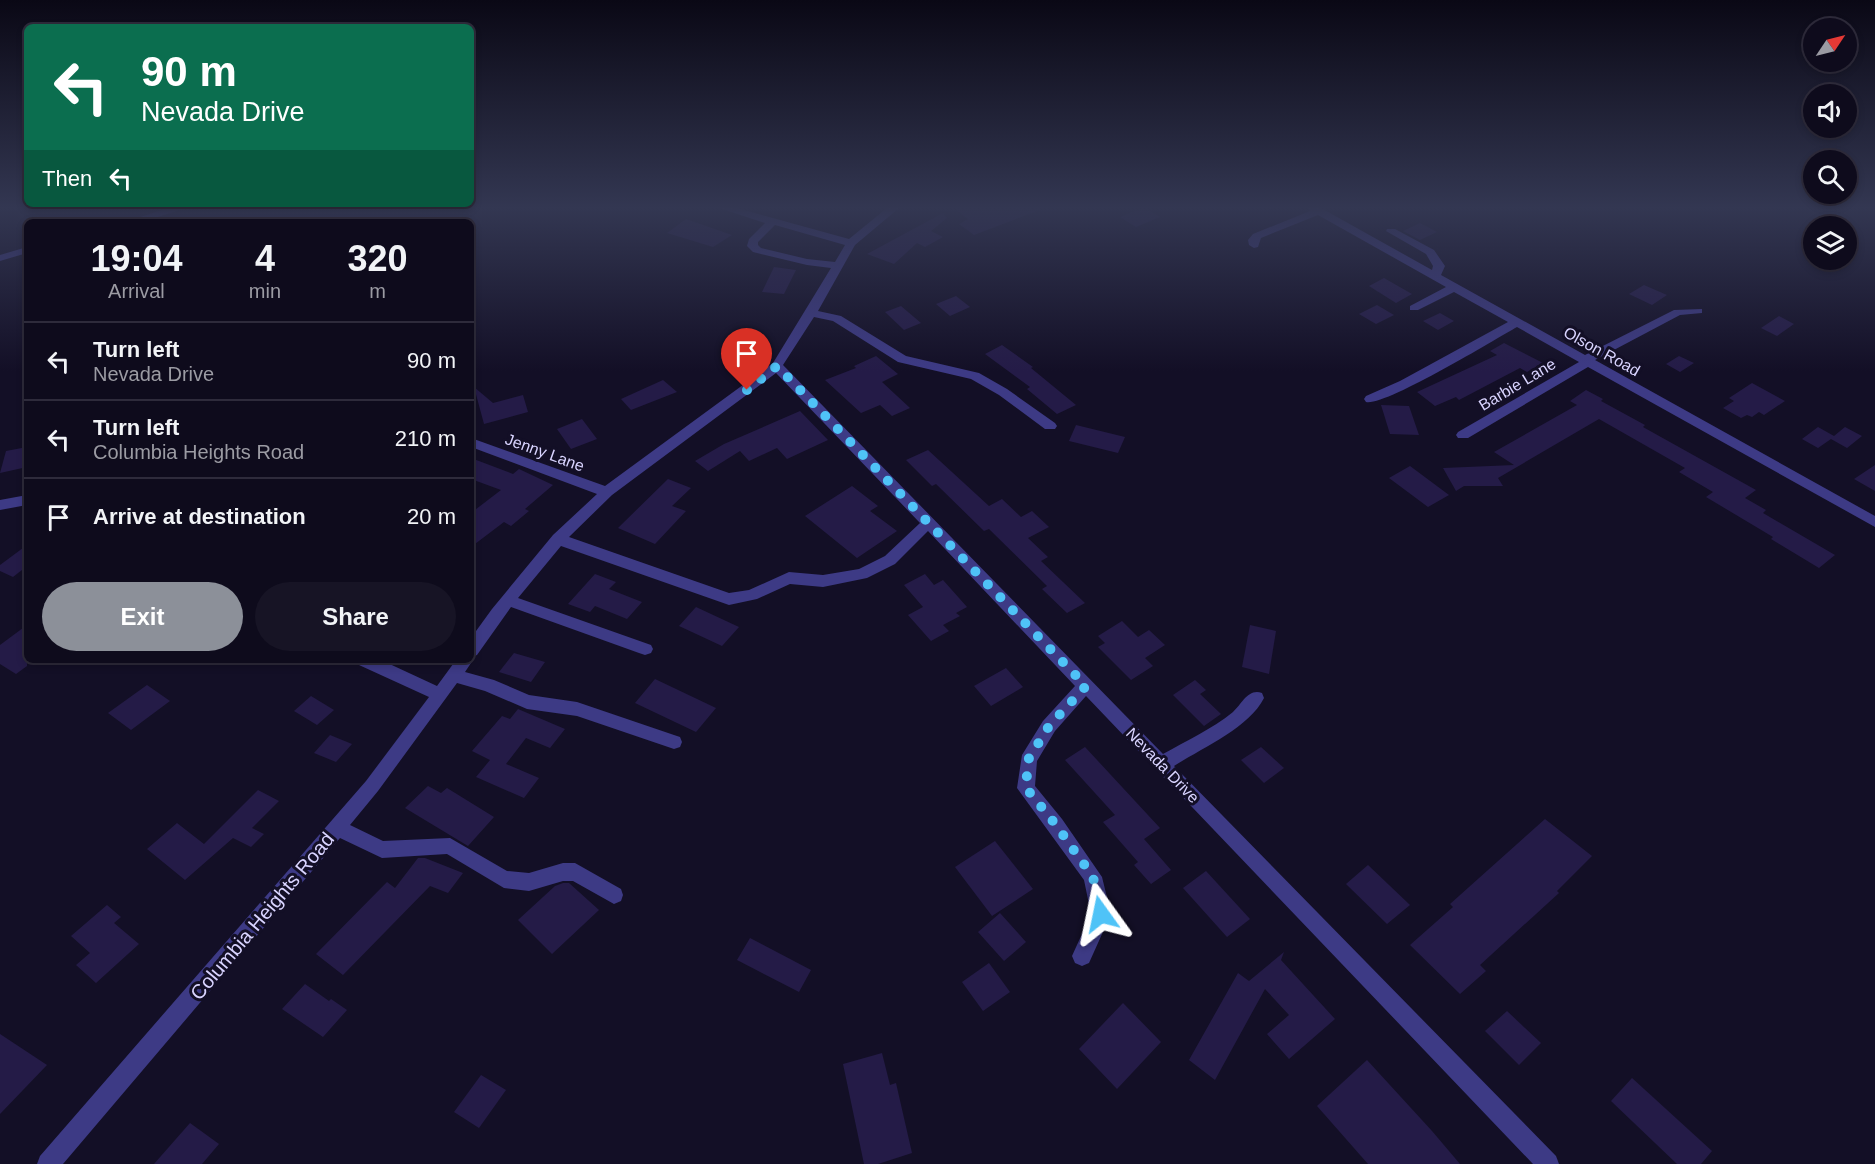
<!DOCTYPE html>
<style>
:root{--surface:#0e0b1c;--page:#171425;--text:#f1f3f6;--muted:#9b9ba3;--line:#2e2b3b;--accent:#8c9099}
body{margin:0;font-family:Arial,sans-serif;background:var(--page);color:var(--text);height:100vh;display:flex;flex-direction:column;font-size:22px;white-space:nowrap}
*{box-sizing:border-box;margin:0}
p{font-size:20px;color:var(--muted)}
.icon{flex:none;width:33px;height:33px;fill:none;stroke:currentColor;stroke-width:2;stroke-linecap:round;stroke-linejoin:round}
.map{position:relative;flex:1;overflow:hidden}
.side{position:absolute;left:24px;top:219px;width:450px;height:444px;display:flex;flex-direction:column;background:var(--surface);border-radius:9px;box-shadow:0 3px 9px #0003,0 0 0 2px var(--line)}
.side>*{flex:none}
.hud{position:absolute;left:24px;top:24px;width:450px;height:183px;border-radius:9px;box-shadow:0 3px 9px #0003,0 0 0 2px var(--line);background:#0b6e4f;color:#fff;overflow:hidden}
.needle{width:39px;rotate:55deg}
.fabs{position:absolute;left:1803px;top:18px;display:grid;gap:12px}
.fabs a{display:grid;place-items:center;width:54px;height:54px;border-radius:50%;background:var(--surface);box-shadow:0 3px 9px #0003,0 0 0 2px var(--line);font-size:30px}
.pin{position:absolute;display:grid;place-items:center;width:51px;height:51px;color:#fff;margin:-62px -26px;border-radius:50% 50% 50% 0;rotate:-45deg;box-shadow:0 0 6px #0007}
.pin .icon{rotate:45deg}
.me{position:absolute;width:66px;margin:-33px;rotate:348deg;stroke-linejoin:round;filter:drop-shadow(0 0 4px #0008)}
.turn{display:flex;align-items:center;gap:21px;height:126px;padding:0 18px;font-size:27px}
.turn .icon{width:78px;height:78px;stroke-width:2.5}
.turn b{display:block;font-size:42px;line-height:51px}
.then{display:flex;align-items:center;height:57px;padding:0 18px;background:#0003;gap:12px;font-size:22px}
.eta{display:flex;justify-content:space-evenly;align-items:center;height:102px;text-align:center}
.eta b{font-size:36px;font-weight:800;line-height:42px}
.action{display:flex;gap:12px;margin-top:auto;padding:12px 18px}
.action a{flex:1;height:69px;border-radius:36px;background:var(--accent);color:#fff;font-size:24px;font-weight:800;line-height:69px;text-align:center}
.action a+a{background:var(--page);color:var(--text)}
ul{padding:0;list-style:none}
li{display:flex;align-items:center;gap:18px;height:78px;padding:0 18px;border-top:2px solid var(--line)}
li div{flex:1}
li b{display:block;font-size:22px}
li em{font-style:normal}
.map>svg:first-child{display:block}
</style>
<div class="map">
<svg width="1875" height="1164" viewBox="0 0 1875 1164">
<rect width="100%" height="100%" fill="#130f26"/>
<!-- building -->
<g fill="#241b47">
<polygon points="954,208 1039,208 1040,210 974,235 959,224 968,219"/>
<polygon points="1142,208 1146,208 1160,217 1136,227 1120,217"/>
<polygon points="943,213 947,218 931,231 943,237 925,247 917,243 894,264 867,254"/>
<polygon points="686,219 732,235 713,247 667,233"/>
<polygon points="1420,223 1437,232 1420,240 1403,231"/>
<polygon points="774,267 796,270 784,294 762,292"/>
<polygon points="1384,278 1412,294 1396,303 1369,286"/>
<polygon points="1644,285 1667,295 1652,305 1629,294"/>
<polygon points="956,296 970,307 950,316 936,304"/>
<polygon points="1377,305 1394,315 1376,324 1359,314"/>
<polygon points="901,306 921,323 904,330 885,312"/>
<polygon points="1440,313 1454,321 1438,330 1423,321"/>
<polygon points="1779,316 1794,324 1777,336 1761,328"/>
<polygon points="1504,343 1543,363 1527,372 1520,368 1459,400 1456,397 1435,406 1417,392 1497,355 1490,351"/>
<polygon points="1002,345 1033,367 1031,368 1076,405 1057,414 1027,389 1030,387 985,354"/>
<polygon points="876,356 898,374 882,382 910,408 892,416 880,405 861,413 825,380 856,368 854,366"/>
<polygon points="1679,356 1694,363 1680,372 1666,364"/>
<polygon points="663,380 677,392 631,410 621,399"/>
<polygon points="1752,383 1785,401 1764,415 1759,412 1752,417 1747,415 1741,418 1723,408 1734,401 1729,398"/>
<polygon points="474,387 493,403 523,395 528,412 484,424"/>
<polygon points="1586,390 1603,399 1601,401 1645,425 1643,427 1756,490 1745,498 1766,510 1763,513 1835,555 1819,568 1771,539 1773,537 1706,497 1713,492 1679,472 1685,468 1599,419 1498,478 1503,486 1464,486 1456,491 1443,468 1514,465 1494,452 1577,405 1570,401"/>
<polygon points="1381,405 1409,406 1419,435 1390,434"/>
<polygon points="800,411 828,440 787,459 777,448 749,461 740,451 708,471 695,461 724,444"/>
<polygon points="582,419 597,439 571,449 557,429"/>
<polygon points="1076,425 1125,437 1118,453 1069,441"/>
<polygon points="1818,427 1834,436 1845,427 1862,436 1847,448 1831,439 1818,448 1802,439"/>
<polygon points="27,447 27,467 0,473 6,451"/>
<polygon points="928,450 989,506 1002,499 1021,517 1032,511 1049,527 1028,538 1048,557 1041,561 1085,603 1067,613 1042,589 1047,586 989,529 984,531 936,484 932,486 906,460"/>
<polygon points="471,458 513,474 519,469 553,485 525,509 529,511 511,526 504,522 471,547 471,513 501,490 471,479"/>
<polygon points="1875,465 1875,491 1854,479"/>
<polygon points="1410,466 1449,495 1428,507 1389,478"/>
<polygon points="668,479 691,488 672,506 686,511 655,544 618,528"/>
<polygon points="852,486 878,506 870,511 897,531 857,558 805,516"/>
<polygon points="27,545 27,566 13,577 0,571 0,565"/>
<polygon points="595,574 616,582 609,589 642,602 627,619 595,606 590,612 568,604"/>
<polygon points="925,574 934,585 943,580 967,607 956,613 960,616 943,625 949,631 931,641 908,615 923,607 904,585"/>
<polygon points="696,607 739,627 722,646 679,626"/>
<polygon points="1122,621 1138,637 1149,630 1165,645 1145,658 1153,666 1131,680 1098,647 1105,643 1098,636"/>
<polygon points="27,625 27,666 16,674 0,664 0,645"/>
<polygon points="1250,625 1276,631 1269,674 1242,667"/>
<polygon points="514,653 545,662 531,682 499,672"/>
<polygon points="1006,668 1023,687 991,706 974,686"/>
<polygon points="655,679 716,708 696,732 635,703"/>
<polygon points="1195,680 1206,690 1200,694 1221,714 1204,726 1173,695"/>
<polygon points="147,685 170,701 131,730 108,713"/>
<polygon points="311,696 334,710 317,725 294,711"/>
<polygon points="518,709 565,729 550,748 526,738 506,764 539,778 524,798 476,777 490,760 472,751 502,716 510,719"/>
<polygon points="330,735 352,744 336,762 314,753"/>
<polygon points="1085,747 1160,828 1144,839 1171,870 1151,884 1134,865 1138,862 1103,822 1115,815 1065,760"/>
<polygon points="1261,747 1284,768 1264,783 1241,760"/>
<polygon points="428,786 441,793 447,788 494,817 468,846 405,808"/>
<polygon points="258,790 279,801 252,828 264,834 251,847 233,838 185,880 147,849 177,823 204,844"/>
<polygon points="1545,819 1592,856 1557,891 1559,893 1480,965 1486,971 1460,994 1410,945 1453,907 1450,904"/>
<polygon points="995,841 1033,889 992,916 955,867"/>
<polygon points="418,858 425,858 463,873 448,893 430,886 343,975 316,954 387,882 395,888"/>
<polygon points="1368,865 1410,905 1387,924 1346,884"/>
<polygon points="1206,871 1250,919 1227,937 1183,888"/>
<polygon points="563,883 569,883 599,910 552,954 518,920 555,886"/>
<polygon points="107,905 121,917 114,923 139,944 96,983 76,965 90,953 71,936"/>
<polygon points="1000,913 1026,942 1004,961 978,932"/>
<polygon points="750,938 811,970 799,992 737,960"/>
<polygon points="1284,952 1281,960 1335,1019 1289,1059 1267,1034 1289,1015 1265,989 1215,1080 1189,1060 1238,973 1249,981"/>
<polygon points="989,963 1010,992 983,1011 962,982"/>
<polygon points="305,984 329,1001 331,999 347,1010 323,1037 282,1009"/>
<polygon points="1123,1003 1161,1042 1117,1089 1079,1049"/>
<polygon points="1507,1011 1541,1043 1519,1065 1485,1031"/>
<polygon points="0,1034 47,1065 0,1114"/>
<polygon points="882,1053 890,1085 896,1083 912,1153 878,1164 864,1164 843,1064"/>
<polygon points="1367,1060 1432,1131 1460,1164 1368,1164 1317,1106"/>
<polygon points="481,1075 506,1090 479,1128 454,1112"/>
<polygon points="1632,1078 1712,1151 1701,1164 1677,1164 1611,1101"/>
<polygon points="190,1123 219,1144 202,1164 154,1164"/>
</g>
<g fill="none" stroke-linecap="round" stroke-linejoin="round">
<!-- minor -->
<g fill="#3d3a85" fill-rule="evenodd">
<polygon points="168,208 186,208 142,222 125,222"/>
<path d="M719,208H737L849,239L887,208H899L855,245L818,311L841,316L906,356L979,373L1007,389L1055,423L1057,426L1055,429H1045L999,395L971,379L898,362L833,321L814,317L783,365L1163,754C1186,741 1212,729 1233,712C1242,704 1248,688 1262,693L1264,698C1249,728 1202,748 1174,766L1556,1156L1559,1164H1533L1086,696L1055,731L1037,761L1035,786L1062,819L1102,877L1111,914L1089,963L1082,966L1075,963L1072,956L1091,914L1084,880L1017,788L1022,755L1043,721L1075,686L928,531L895,564L867,578L823,587L790,584L757,599L729,605L561,546L518,598L651,645L653,649L651,653L645,655L639,653L511,607L477,655L472,657L473,660L465,672L494,680L529,695L577,702L674,735L680,737L682,742L680,747L674,749L577,716L527,709L485,691L457,683L378,791L350,825L383,841L450,838L507,871L529,873L563,863H575L621,889L623,895L621,901L614,904L573,881H563L529,891L504,888L447,854L382,858L340,838L63,1164H37L40,1156L366,781L429,697L359,665L357,660H381L437,686L456,660H471V638L492,609L553,535L597,494L471,447V438L605,486L773,363L831,268L807,265L753,252L747,246L749,239L765,223ZM775,225L845,245L835,262L807,259L761,248L758,245V242ZM776,373L920,523L885,556L859,569L823,575L789,572L749,590L729,593L569,537L612,495Z"/>
<path d="M1308,208H1321L1432,270L1433,266L1426,254L1386,231L1387,229H1395L1434,250L1445,266L1441,275L1585,355L1674,310L1702,309V313L1680,315L1595,360L1875,516V527L1588,367L1468,438H1458L1456,435L1458,432L1579,362L1517,327C1494,340 1384,407 1366,402L1364,399L1366,396L1400,381L1508,322L1454,292L1418,310H1410V306L1446,287L1318,215L1261,238L1258,247L1254,248L1249,245L1248,240L1253,234L1310,211Z"/>
<polygon points="27,247 27,253 0,261 0,255"/>
<polygon points="27,495 27,505 0,510 0,500"/>
</g>
</g>
<!-- sky -->
<linearGradient id="sky" x2="0" y2="1"><stop stop-color="#0a0815"/><stop offset="0.56" stop-color="#333752"/><stop offset="1" stop-color="#333752" stop-opacity="0"/></linearGradient>
<rect width="1875" height="371" fill="url(#sky)"/>
<g fill="none" stroke-linecap="round" stroke-linejoin="round">
<!-- route -->
<polyline stroke="#4fc3f7" stroke-width="10" stroke-dasharray="0 18" points="747,390 777,366 1086,686 1049,726 1028,760 1026,788 1056,825 1093,877 1101,914"/>
</g>
<g text-anchor="middle" stroke-width="6" stroke-linejoin="round" paint-order="stroke">
<!-- street labels -->
<g font-size="16" fill="#d9d4ff" stroke="#130f26">
<text transform="translate(1602 351) rotate(29)" y="6">Olson Road</text>
<text transform="translate(1517 384) rotate(-31)" y="6">Barbie Lane</text>
<text transform="translate(545 452) rotate(20)" y="6">Jenny Lane</text>
<text transform="translate(1163 765) rotate(46)" y="6">Nevada Drive</text>
</g>
<!-- near-street labels -->
<g font-size="20" fill="#d9d4ff" stroke="#130f26">
<text transform="translate(262 916) rotate(-50)" y="7">Columbia Heights Road</text>
</g>
</g>
</svg>
<div class="fabs">
<a><svg class="needle" viewBox="-14 -14 28 28"><path d="M0-13l5 13h-10z" fill="#e53935"/><path d="M0 13l5-13h-10z" fill="#9b9ba3"/></svg></a>
<a><svg class="icon" aria-label="sound" viewBox="0 0 24 24"><path d="M4 9h4l5-4v14l-5-4H4zM17 9q2 3 0 6"/></svg></a>
<a><svg class="icon" aria-label="search" viewBox="0 0 24 24"><circle cx="10" cy="10" r="6"/><path d="M15 15l6 6"/></svg></a>
<a><svg class="icon" aria-label="layers" viewBox="0 0 24 24"><path d="M12 4l9 5-9 5-9-5zM3 14l9 5 9-5"/></svg></a>
</div>
<div class="pin" style="left:747px;top:390px;background:#d93025"><svg class="icon" aria-label="arrive" viewBox="0 0 24 24"><path d="M6 21V4h12l-3 4 3 4H6"/></svg></div>
<svg class="me" style="left:1101px;top:914px" viewBox="-20 -20 40 40"><path d="M0-17L14 15 0 8-14 15z" fill="#4fc3f7" stroke="#fff" stroke-width="4"/></svg>
<div class="hud">
<div class="turn"><svg class="icon" aria-label="left" viewBox="0 0 24 24"><path d="M17 20v-9H6M10 6l-5 5 5 5"/></svg><div><b>90 m</b>Nevada Drive</div></div>
<div class="then">Then<svg class="icon" aria-label="left" viewBox="0 0 24 24"><path d="M17 20v-9H6M10 6l-5 5 5 5"/></svg></div>
</div>
<section class="side">
<div class="eta">
<div><b>19:04</b><p>Arrival</p></div>
<div><b>4</b><p>min</p></div>
<div><b>320</b><p>m</p></div>
</div>
<ul>
<li><svg class="icon" aria-label="left" viewBox="0 0 24 24"><path d="M17 20v-9H6M10 6l-5 5 5 5"/></svg><div><b>Turn left</b><p>Nevada Drive</p></div><em>90 m</em></li>
<li><svg class="icon" aria-label="left" viewBox="0 0 24 24"><path d="M17 20v-9H6M10 6l-5 5 5 5"/></svg><div><b>Turn left</b><p>Columbia Heights Road</p></div><em>210 m</em></li>
<li><svg class="icon" aria-label="arrive" viewBox="0 0 24 24"><path d="M6 21V4h12l-3 4 3 4H6"/></svg><div><b>Arrive at destination</b></div><em>20 m</em></li>
</ul>
<div class="action"><a>Exit</a><a>Share</a></div>
</section>
</div>
